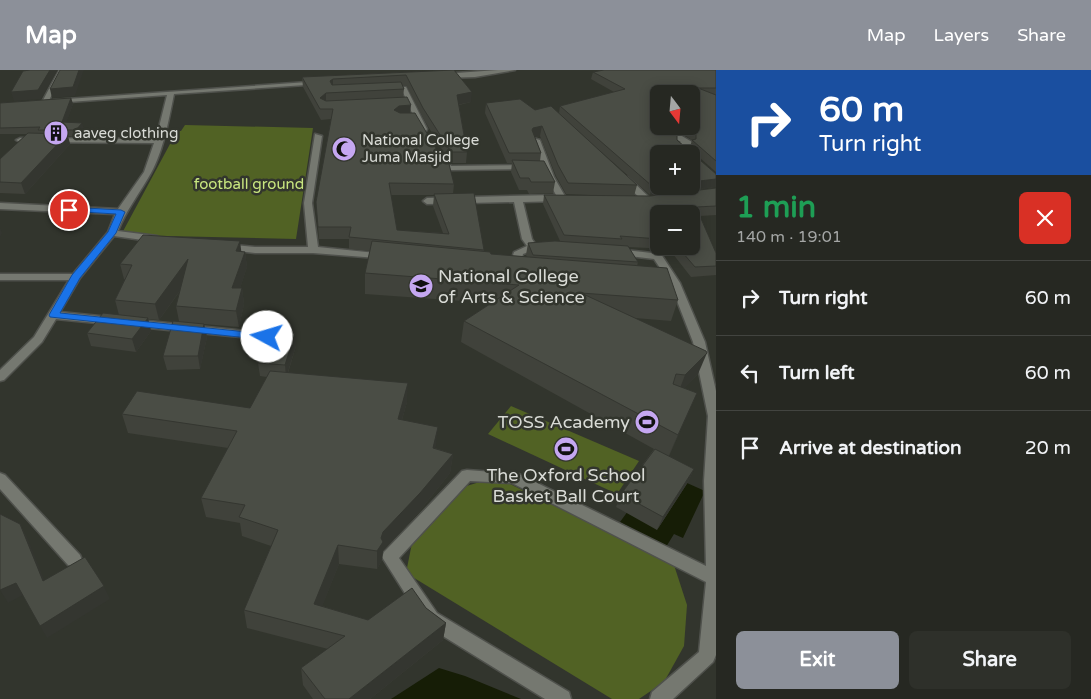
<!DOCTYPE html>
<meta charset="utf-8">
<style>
:root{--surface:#262822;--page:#2e302a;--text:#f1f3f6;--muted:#a4a6a5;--line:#424440;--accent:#8c9099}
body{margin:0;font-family:"Varela Round",sans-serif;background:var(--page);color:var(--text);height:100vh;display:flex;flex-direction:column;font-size:19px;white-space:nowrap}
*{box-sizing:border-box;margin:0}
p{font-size:16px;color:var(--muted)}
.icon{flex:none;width:28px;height:28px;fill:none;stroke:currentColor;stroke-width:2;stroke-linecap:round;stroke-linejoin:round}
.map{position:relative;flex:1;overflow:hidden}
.sheet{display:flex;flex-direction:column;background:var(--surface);width:375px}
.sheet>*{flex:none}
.banner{background:#1a4fa0;color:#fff;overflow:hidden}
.needle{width:32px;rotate:164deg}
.controls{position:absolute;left:650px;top:15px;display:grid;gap:10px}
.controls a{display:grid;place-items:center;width:50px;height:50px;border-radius:8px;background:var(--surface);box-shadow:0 2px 12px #0003,0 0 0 1px var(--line);font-size:25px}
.pin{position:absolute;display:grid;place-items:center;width:42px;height:42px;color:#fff;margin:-21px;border:2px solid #fff;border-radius:50%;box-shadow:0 1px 5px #0007}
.me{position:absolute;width:55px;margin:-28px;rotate:276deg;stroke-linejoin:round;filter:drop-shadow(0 0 4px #0008)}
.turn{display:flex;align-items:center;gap:18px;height:105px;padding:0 20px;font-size:22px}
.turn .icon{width:65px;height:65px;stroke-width:2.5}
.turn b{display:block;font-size:35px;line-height:42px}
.round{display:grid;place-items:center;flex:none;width:52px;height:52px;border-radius:8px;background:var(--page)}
.headline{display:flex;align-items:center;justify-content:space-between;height:85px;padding:0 20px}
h1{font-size:30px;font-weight:700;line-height:38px;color:#1e9e55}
.action{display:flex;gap:10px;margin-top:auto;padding:10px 20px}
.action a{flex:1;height:58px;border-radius:8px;background:var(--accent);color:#fff;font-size:20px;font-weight:700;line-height:58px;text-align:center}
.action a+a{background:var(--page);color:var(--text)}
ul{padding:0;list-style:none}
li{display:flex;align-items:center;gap:15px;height:75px;padding:0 20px;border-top:1px solid var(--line)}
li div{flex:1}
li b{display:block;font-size:19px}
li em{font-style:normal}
header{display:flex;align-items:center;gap:30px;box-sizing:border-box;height:70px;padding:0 25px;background:var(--accent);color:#fff}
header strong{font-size:24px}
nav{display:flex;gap:28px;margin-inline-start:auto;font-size:18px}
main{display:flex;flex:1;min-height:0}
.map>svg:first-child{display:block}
</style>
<header>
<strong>Map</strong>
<nav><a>Map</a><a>Layers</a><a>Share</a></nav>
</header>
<main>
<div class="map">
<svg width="716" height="629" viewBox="0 0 716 629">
<rect width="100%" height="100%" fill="#32352d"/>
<!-- green -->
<g fill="#516224">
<polygon points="185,55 313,58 296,169 121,165 177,61 181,61"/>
<polygon points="511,336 639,391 617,424 488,364"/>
<polygon points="496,407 674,495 687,535 684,576 664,612 639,629 612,629 406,503 413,468 460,418"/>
</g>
<!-- water -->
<g fill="#161d06">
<polygon points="660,401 705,421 683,468 674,464 666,477 620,452 655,404"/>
<polygon points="439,598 465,606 521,629 391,629"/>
</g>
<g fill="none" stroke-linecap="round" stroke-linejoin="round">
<defs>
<g id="minor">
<polygon points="59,0 65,0 48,32 43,33 42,32"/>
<polygon points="498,0 515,0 475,7 442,8 439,6 442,4"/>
<path d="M322,11L323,12L320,14L174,24C169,49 163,82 151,103C140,123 126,140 118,161L157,166L162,169L157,172L114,166L80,208L60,242L267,263L273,267L271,270L56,249L42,272L4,310L0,311V300L34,267L69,210H0V204H73L108,162L115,144L0,139V133L118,139L144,102L154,73L20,72L16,70L20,68L156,69L167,25L55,33L52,31L53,30Z"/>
<polygon points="387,17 406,17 427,59 426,61 419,59 402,20 385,20 384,19"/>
<polygon points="664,59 670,59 692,72 692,76 685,77 692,82 692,86 691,84 684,84 676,77 676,73 681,72 664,63"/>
<polygon points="315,64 322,66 312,133 318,177 386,184 391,187 390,189 313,183 255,183 221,179 219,177 224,174 255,177 308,177 304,133"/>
<polygon points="533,68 540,70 554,107 566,128 562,131 523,132 532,169 536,175 547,177 549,179 544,182 534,180 523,184 519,199 514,202 509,199 514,182 527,176 522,169 514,132 427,134 423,131 427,128 556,125 546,107 532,70"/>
<polygon points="437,85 443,85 451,96 527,95 531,97 527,99 451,100 443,99 436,87"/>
<polygon points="622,107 628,107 650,128 650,132 644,132 622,111"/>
<polygon points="616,179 661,184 680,213 705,272 716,321 716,585 713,592 673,629 650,629 652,622 699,582 706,512 512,413 470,411 399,488 437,543 569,622 571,629 545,629 425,555 382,487 384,482 462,401 467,400 519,404 706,496 704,411 708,346 693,272 670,213 654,189 613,184 611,182"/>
<polygon points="0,403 5,405 80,485 82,490 80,495 74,497 68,495 0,419"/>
</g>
</defs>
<!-- minor casing -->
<use href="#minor" stroke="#4f514c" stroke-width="3"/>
<!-- minor -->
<use href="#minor" fill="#757870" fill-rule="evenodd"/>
</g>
<!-- wall -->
<g fill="#40423b" fill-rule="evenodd">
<path d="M454,0L471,32L459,35L467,82L466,93H450L423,48L406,15H402L404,19L403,27L410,43L454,114L453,124L484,180V182L491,184L527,187L526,185L528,173L560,171L543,134L544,125L614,126L566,124L556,106L540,66L535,67L541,83L540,91L555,112L553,123L529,124L527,120H519L511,102L512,93H507L485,43L486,33L535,40L559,43L560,36L614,22L591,9L593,2L716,0V102L692,81L693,84L716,104V117L650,125L598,79L637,115L634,126H650L716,118V145L700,146L716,183V205L691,207L669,179L628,177L638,192L637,196L678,230L671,251L635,248L698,304L684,318L697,323L669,386L694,399L688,412L657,460L616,437L621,424L654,379L461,272L464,251L491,233L365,224V203L370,181L349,179V169H319L316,132L331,49L321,50L303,17L302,7ZM659,24L691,56H659ZM671,57L692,70L690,77H685L677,70L667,58ZM391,125H434L433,136L443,163L397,160ZM659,144L691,176H659Z"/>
<polygon points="71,28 73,34 66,52 84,59 77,67 68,66 70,74 25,124 0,123 0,89 27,64 0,64 0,33"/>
<polygon points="241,182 245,182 247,197 240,218 242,218 244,234 239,257 204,254 207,267 200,299 167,300 163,286 179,251 176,236 180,221 159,250 148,249 151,261 136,282 91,276 87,263 119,245 115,230 125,209 124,209 120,194"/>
<polygon points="296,276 288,303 407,332 402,350 435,378 453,384 450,403 419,442 383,481 382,490 377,499 339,494 322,536 368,550 426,538 446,553 443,570 370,629 313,629 303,615 301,598 328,579 247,558 244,540 271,476 242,466 240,453 206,447 201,428 228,378 128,363 122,344 250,338 267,307 260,306 258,293"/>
</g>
<!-- shaded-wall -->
<g fill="#343630">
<polygon points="50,0 58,0 41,29 14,31 11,22"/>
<polygon points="79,0 84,0 75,26 52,28 50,19"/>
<polygon points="333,9 333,18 330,11"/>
<polygon points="472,22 471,32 456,35 457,25"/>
<polygon points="326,23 326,33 320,28"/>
<polygon points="71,28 73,34 64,59 62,52"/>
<polygon points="411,35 410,45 398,46 394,40 399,36"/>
<polygon points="82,53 84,59 77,67 76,60"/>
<polygon points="542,56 540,66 531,68 532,60 533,58"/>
<polygon points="67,64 70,74 25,124 21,113"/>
<polygon points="716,109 716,117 650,125 652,116 659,115 659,116 691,116 691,112"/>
<polygon points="0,158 2,163 0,167"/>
<polygon points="240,171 242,187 236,181"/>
<polygon points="245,182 247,197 235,234 232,218"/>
<polygon points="188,189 191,205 159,250 155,234"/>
<polygon points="242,218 244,234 239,257 236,241"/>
<polygon points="148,248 151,261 136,282 132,269"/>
<polygon points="204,254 207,267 200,299 198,286"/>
<polygon points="295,263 296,276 286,308 285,295"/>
<polygon points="707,283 698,304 677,326 685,305"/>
<polygon points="408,313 407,332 397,367 398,349"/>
<polygon points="697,323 688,345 668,387 678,365"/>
<polygon points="438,357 436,376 431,397 433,378"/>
<polygon points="453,384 450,403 419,442 383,481 382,490 377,499 377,481 381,468 383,462"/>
<polygon points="694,399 688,412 657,460 663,447"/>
<polygon points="20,454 27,467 50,524 43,511"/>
<polygon points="338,475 339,494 316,552 314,534"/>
<polygon points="16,513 23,525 8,533 0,520"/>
<polygon points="104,516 110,529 47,568 40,556"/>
<polygon points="446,553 443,570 370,629 349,629"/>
</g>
<!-- building -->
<g fill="#4a4d45" stroke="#343630">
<polygon points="30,0 50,0 38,20 11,22 23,1"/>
<polygon points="60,0 79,0 73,17 50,19"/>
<polygon points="454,0 472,22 457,25 467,82 451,82 423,38 406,5 333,9 330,11 332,15 401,12 404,19 326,23 320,28 326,31 407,27 411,35 399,36 394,40 400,43 415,43 442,89 448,90 454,114 389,113 397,160 449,164 434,124 474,123 484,180 349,167 351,157 318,157 316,132 333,39 320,39 302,7"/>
<polygon points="604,0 716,0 716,18 698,18 716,25 716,91 692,70 696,69 696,62 685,56 691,56 691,24 659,24 659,56 666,56 677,64 677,70 685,77 692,77 693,84 716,104 716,109 691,112 691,84 659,84 659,115 652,116 560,36 625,19 593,2"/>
<polygon points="71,28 62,52 82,53 76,60 38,60 40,57 0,58 0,33"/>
<polygon points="520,29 535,40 551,36 637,115 568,113 558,95 542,56 533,58 532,60 541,83 509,83 486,33"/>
<polygon points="28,63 67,64 21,113 0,112 0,89"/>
<polygon points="512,90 544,91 555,112 531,112 529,108 520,108"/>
<polygon points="716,118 716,136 696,137 716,183 716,196 695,197 677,176 691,176 691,144 659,144 659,169 620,166 622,169 564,165 544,125 650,126"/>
<polygon points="143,165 240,171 236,181 245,182 232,218 242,218 236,241 176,236 188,189 155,234 115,230 132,195 120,194"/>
<polygon points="372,171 490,182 491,184 667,198 678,230 581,223 706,281 707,283 685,305 676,304 673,314 697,323 678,365 464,251 519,215 365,203"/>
<polygon points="555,171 628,176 638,192 533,185 528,173"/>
<polygon points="103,243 148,248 132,269 87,263"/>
<polygon points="173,251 204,254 198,286 163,286"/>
<polygon points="269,262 295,263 285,295 258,293"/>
<polygon points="270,301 408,313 398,349 438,357 433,378 453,384 420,423 383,462 381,468 383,472 377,481 338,475 314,534 368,550 412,518 426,538 446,553 349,629 325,629 301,598 345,566 244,540 278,460 239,447 245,435 201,428 237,361 122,344 137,321 250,338"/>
<polygon points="655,379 694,399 663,447 621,424"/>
<polygon points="0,444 20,454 43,511 85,487 104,516 40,556 16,513 0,520"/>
</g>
<!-- route -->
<polygon fill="#1a73e8" stroke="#114b97" points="69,137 121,140 125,142 116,163 80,208 60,243 267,264 272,267 267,270 50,247 49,245 72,205 108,162 116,144 66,141 66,138"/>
<!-- icons -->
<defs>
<symbol id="building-disc" viewBox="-11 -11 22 22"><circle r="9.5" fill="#c5a7f1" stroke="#32352d"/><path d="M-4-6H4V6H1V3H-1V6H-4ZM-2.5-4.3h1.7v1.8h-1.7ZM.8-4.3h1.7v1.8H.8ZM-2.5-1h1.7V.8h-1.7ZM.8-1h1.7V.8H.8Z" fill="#111"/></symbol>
<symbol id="mosque-disc" viewBox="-11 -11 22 22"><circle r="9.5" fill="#c5a7f1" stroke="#32352d"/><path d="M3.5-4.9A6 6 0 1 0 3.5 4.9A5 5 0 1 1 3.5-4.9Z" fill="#111"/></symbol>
<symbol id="university-disc" viewBox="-11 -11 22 22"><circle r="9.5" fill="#c5a7f1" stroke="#32352d"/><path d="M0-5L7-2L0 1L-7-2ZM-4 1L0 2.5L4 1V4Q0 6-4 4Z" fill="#111"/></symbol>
<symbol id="stadium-disc" viewBox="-11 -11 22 22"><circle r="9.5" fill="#c5a7f1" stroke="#32352d"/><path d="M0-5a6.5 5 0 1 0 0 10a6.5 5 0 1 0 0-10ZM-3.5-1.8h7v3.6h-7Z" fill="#111"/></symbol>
</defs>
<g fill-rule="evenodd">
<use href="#building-disc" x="42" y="49" width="28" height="28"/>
<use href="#mosque-disc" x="330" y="65" width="28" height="28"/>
<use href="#university-disc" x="407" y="202" width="28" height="28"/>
<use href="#stadium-disc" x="633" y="338" width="28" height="28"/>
<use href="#stadium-disc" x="552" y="365" width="28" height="28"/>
</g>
<g text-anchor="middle" stroke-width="5" stroke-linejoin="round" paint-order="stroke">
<!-- far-poi labels -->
<g font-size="15" fill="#d9dbd6" stroke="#32352d" text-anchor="start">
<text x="74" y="68">aaveg clothing</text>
<text x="362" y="75">National College<tspan x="362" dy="17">Juma Masjid</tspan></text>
</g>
<!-- far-park labels -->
<g font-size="15" fill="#c8e67f" stroke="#32352d">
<text x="249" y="119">football ground</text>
</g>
<!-- poi labels -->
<g font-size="18" fill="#d9dbd6" stroke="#32352d" text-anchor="start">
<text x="438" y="212">National College<tspan x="438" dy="21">of Arts &amp; Science</tspan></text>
<text x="630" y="358" text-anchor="end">TOSS Academy</text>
<text x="566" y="411" text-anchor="middle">The Oxford School<tspan x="566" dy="21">Basket Ball Court</tspan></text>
</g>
</g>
</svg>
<div class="controls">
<a><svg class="needle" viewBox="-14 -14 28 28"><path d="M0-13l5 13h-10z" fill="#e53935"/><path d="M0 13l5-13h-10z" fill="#a4a6a5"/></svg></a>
<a>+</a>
<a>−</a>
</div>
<div class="pin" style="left:69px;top:140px;background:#d93025"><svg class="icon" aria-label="arrive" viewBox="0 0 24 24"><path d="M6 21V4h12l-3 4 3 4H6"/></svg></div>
<svg class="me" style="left:267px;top:267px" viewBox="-20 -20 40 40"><circle r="19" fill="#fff"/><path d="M0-13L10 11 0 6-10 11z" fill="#1a73e8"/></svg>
</div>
<section class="sheet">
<div class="banner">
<div class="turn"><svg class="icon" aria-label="right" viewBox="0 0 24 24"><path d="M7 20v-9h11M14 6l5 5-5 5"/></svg><div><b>60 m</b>Turn right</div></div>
</div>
<div class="headline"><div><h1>1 min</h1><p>140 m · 19:01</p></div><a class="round" style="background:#d93025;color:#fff"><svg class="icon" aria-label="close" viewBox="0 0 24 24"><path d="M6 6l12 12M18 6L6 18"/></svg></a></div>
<ul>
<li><svg class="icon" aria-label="right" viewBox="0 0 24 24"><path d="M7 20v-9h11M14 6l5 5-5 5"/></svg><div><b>Turn right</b></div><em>60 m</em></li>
<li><svg class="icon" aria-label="left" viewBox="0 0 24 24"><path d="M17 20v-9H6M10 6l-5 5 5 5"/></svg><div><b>Turn left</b></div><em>60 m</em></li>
<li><svg class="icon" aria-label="arrive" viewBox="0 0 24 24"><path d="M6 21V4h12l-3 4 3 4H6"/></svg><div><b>Arrive at destination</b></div><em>20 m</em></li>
</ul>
<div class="action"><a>Exit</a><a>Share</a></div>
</section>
</main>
